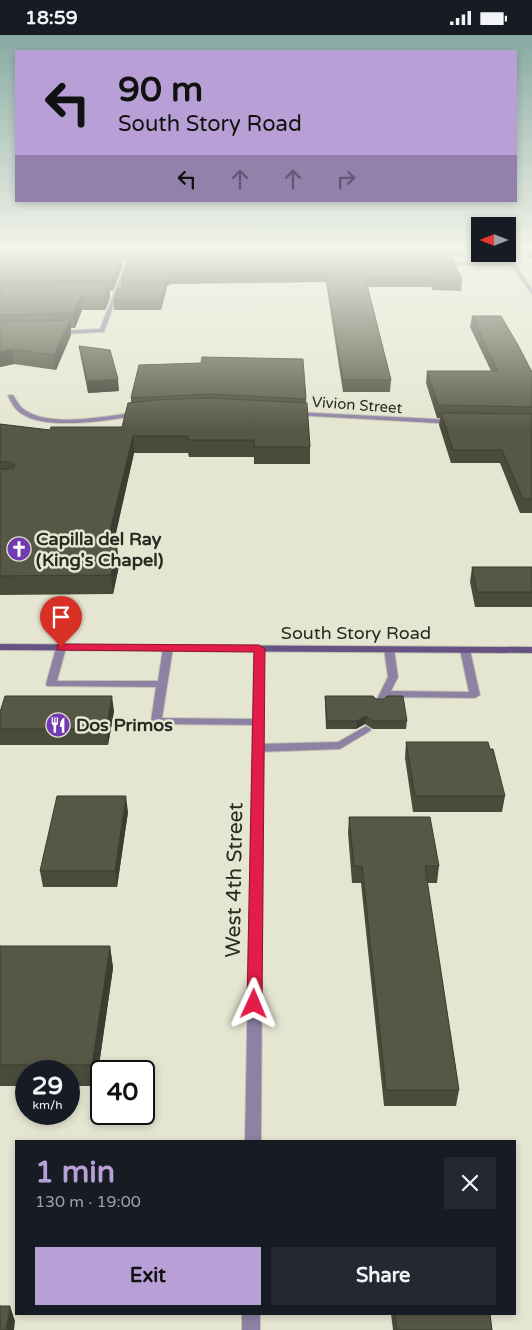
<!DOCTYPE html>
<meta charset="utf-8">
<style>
:root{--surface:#171b24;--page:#242831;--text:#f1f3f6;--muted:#9ea1a6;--accent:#b8a0d6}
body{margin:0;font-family:"Varela Round",sans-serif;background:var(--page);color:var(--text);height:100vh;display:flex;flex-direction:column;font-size:19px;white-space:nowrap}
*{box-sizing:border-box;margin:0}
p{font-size:16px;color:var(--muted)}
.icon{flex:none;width:28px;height:28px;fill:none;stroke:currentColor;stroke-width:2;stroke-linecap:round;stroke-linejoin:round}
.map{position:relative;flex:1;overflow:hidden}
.sheet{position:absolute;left:15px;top:1105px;width:501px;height:175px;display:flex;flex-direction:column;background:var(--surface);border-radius:0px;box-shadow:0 2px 8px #0003}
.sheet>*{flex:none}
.guide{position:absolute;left:15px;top:15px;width:502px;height:152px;border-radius:0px;box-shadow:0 2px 8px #0003;background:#b8a0d6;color:#111;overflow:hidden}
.needle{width:32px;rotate:270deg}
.controls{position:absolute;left:471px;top:182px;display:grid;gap:10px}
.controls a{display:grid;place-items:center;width:45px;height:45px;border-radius:0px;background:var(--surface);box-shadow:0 2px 8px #0003;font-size:25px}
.speed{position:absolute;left:15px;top:1025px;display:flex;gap:10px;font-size:25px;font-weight:700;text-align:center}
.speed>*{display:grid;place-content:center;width:65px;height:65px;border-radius:50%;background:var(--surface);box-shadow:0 2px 8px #0003;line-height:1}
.speed small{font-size:12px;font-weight:400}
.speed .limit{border:2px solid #111;border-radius:8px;background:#fff;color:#111}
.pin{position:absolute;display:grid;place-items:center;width:42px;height:42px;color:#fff;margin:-51px -21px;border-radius:50% 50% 50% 0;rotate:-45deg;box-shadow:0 0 5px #0007}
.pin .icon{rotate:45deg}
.me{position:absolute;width:55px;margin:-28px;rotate:1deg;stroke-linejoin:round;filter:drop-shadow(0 0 4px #0008)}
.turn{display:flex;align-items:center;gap:18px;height:105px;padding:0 20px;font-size:22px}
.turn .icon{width:65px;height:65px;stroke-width:2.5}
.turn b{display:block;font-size:35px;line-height:42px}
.lanes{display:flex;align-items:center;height:48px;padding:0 20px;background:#0003;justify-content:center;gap:25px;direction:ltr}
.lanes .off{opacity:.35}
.round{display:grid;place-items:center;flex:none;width:52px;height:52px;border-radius:0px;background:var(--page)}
.overview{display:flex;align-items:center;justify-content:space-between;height:85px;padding:0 20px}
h1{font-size:30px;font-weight:800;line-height:38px;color:var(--accent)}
.action{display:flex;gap:10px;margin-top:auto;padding:10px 20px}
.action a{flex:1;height:58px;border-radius:0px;background:var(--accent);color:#111;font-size:20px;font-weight:800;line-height:58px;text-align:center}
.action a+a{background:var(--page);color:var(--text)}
.status{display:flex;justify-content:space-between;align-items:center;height:35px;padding:0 25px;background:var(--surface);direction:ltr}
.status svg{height:14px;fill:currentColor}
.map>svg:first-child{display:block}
</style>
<div class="status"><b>18:59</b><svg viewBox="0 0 49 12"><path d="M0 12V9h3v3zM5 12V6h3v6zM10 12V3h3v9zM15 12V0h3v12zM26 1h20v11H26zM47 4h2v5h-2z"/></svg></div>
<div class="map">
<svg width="532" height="1295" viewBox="0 0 532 1295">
<rect width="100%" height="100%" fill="#e4e6d1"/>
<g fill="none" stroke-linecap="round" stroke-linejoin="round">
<defs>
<g id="service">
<polygon points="127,228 129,229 104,297 57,299 56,298 59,296 100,294 125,229"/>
<polygon points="61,610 66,613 57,646 158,646 163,613 165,611 171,611 173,613 162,683 258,684 263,687 258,690 156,689 151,686 156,652 47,651 46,649 56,613"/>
<polygon points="389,611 394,614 398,642 391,656 469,657 460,615 465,612 470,615 480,660 475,663 388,662 386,666 378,666 377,664 388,642 384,614"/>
<polygon points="366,691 371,694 370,696 340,714 258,717 253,713 258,709 338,707"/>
</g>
<g id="minor">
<polygon points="441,228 513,228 515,229 513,230 439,230"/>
<path d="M9,360H13C16,364 18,369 22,373C47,394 107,381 137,377L140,379L137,381C107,385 38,398 16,374C13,371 10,365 8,361Z"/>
<polygon points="296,377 454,385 457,387 454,389 294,380 293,379"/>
</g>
<g id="tertiary">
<polygon points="508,218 532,254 532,260 504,219"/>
<polygon points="259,611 264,614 261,1106 245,1106 254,614"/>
<rect x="242" y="1279" width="18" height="16"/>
</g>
<polygon id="secondary" points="0,609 532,612 532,618 0,615"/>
</defs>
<!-- service casing -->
<use href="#service" stroke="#c2c4b1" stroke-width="2"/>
<!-- minor casing -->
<use href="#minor" stroke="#c2c4b1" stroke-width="2"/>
<!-- tertiary casing -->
<use href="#tertiary" stroke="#c2c4b1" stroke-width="2"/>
<!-- secondary casing -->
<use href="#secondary" stroke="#c2c4b1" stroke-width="2"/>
<!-- service -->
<use href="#service" fill="#8e82a4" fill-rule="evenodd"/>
<!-- minor -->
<use href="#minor" fill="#8e82a4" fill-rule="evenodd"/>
<!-- tertiary -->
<use href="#tertiary" fill="#8e82a4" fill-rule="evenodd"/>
<!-- secondary -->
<use href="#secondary" fill="#665384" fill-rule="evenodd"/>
</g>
<!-- wall -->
<g fill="#4a4b3b">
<polygon points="0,214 466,214 465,217 464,217 463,220 449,220 449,222 462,245 461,256 432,255 431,252 368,252 391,345 390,357 343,357 326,247 171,249 167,251 161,275 114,275 114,265 121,253 121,246 128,226 121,226 122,232 113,256 110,256 110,263 105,275 82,275 75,293 71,293 71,300 56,335 14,329 0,332"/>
<polygon points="525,214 532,214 532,223 531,223"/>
<polygon points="472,281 532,337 532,478 520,478 500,428 451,428 439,390 440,383 437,383 426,348 427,336 491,336 470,292"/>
<polygon points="79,311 119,356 88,358 81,323"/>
<polygon points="139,330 306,364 310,412 310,429 254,429 254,422 189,422 188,418 134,418 113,512 117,512 119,531 113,559 0,560 0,389 50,395 122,392 131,367 131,363"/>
<polygon points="472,532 532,532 532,572 475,572 470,547"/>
<polygon points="325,661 376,664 407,686 406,694 373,694 365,689 356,694 326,694 325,669"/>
<polygon points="114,676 108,710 0,710 0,677"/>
<polygon points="406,707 505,761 502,777 413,777 405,723"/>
<polygon points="128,777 117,852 43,852 40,836"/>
<polygon points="349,782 439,831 437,848 427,848 459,1055 456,1071 384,1071 361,848 352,848 348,798"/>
<polygon points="0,911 110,911 113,933 96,1051 69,1051 69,1036 26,1036 26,1051 0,1051"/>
<polygon points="391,1279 490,1279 492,1295 393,1295"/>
</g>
<!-- shaded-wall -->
<g fill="#3c3d30">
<polygon points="121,222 122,232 113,256 112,246"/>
<polygon points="170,238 171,249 167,251 161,275 161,265 167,241"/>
<polygon points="109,249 110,263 105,275 104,261"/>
<polygon points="81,261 82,275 75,293 73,278"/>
<polygon points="70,285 71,300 56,335 54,320"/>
<polygon points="12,314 14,329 0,332 0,317"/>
<polygon points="118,344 119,356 88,358 87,346"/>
<polygon points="133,401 134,418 108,531 106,512"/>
<polygon points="117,512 119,531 113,559 111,540"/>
<polygon points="112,661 114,676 108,710 106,694"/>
<polygon points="366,681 365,689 356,694 357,686"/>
<polygon points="126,761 128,777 117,852 115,836"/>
<polygon points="110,911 113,933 96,1051 92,1030"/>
<polygon points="10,1271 15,1286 14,1295 6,1295"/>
</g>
<!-- building -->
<g fill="#565745" stroke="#3c3d30">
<polygon points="0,214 448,214 450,217 0,217"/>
<polygon points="0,222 121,222 112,246 0,246"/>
<polygon points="129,222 452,222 462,245 433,245 432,242 365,242 391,345 343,345 326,237 170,238 167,241 161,265 114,265 118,253 158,253 163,249 158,245 121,246"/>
<polygon points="109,249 104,261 81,261 73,278 0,280 0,255 4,254 3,250"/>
<polygon points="472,281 501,281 518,310 532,337 532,372 438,370 427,336 498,336"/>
<polygon points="70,285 54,320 12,314 0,317 0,287"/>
<polygon points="79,311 110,315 118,344 87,346"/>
<polygon points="202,322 303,324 306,364 209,359 131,363 139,330 201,328"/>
<polygon points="208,363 307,368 310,412 254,412 254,405 188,405 188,401 133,401 106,512 117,512 111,540 0,541 0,434 9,434 14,432 15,430 10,427 0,427 0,389 50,395 51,392 122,392 128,368 157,365"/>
<polygon points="441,378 532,379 532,464 523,464 502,415 453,415"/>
<polygon points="472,532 532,532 532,557 477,557"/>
<polygon points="5,661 112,661 106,694 0,694 0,677"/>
<polygon points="325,661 373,661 376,664 384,664 387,661 403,661 407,686 373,686 366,681 357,686 327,686"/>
<polygon points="406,707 488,707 490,714 493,714 505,761 415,761"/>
<polygon points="57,761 126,761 115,836 40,836"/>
<polygon points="349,782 430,782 439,831 425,831 459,1055 386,1055 362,831 354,831"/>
<polygon points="0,911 110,911 92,1030 0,1030"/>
<polygon points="0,1271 10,1271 6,1295 0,1295"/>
<polygon points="395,1279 490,1279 492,1295 397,1295"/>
</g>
<!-- sky -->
<linearGradient id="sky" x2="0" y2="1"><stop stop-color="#87aaa2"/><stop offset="0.54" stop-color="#f3f4ea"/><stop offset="1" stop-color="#f3f4ea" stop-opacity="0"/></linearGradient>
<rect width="532" height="395" fill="url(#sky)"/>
<!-- route -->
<polygon fill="#e11d48" stroke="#92132f" points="61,609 259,610 265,614 262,969 260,973 254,976 249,973 247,969 254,617 57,615 57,610"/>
<!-- icons -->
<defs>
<symbol id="church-disc" viewBox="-11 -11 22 22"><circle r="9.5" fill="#723ab0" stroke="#e4e6d1"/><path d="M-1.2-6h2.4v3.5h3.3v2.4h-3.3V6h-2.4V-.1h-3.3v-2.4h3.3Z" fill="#fff"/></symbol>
<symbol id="restaurant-disc" viewBox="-11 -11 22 22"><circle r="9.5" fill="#723ab0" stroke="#e4e6d1"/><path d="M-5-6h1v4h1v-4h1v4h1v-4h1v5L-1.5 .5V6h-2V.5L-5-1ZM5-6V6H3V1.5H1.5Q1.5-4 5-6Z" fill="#fff"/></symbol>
</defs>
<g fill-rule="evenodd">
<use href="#church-disc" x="5" y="500" width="28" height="28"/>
<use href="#restaurant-disc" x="44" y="676" width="28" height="28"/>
</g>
<g text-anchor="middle" stroke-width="5" stroke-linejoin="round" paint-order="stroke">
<!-- far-street labels -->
<g font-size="15" fill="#282921" stroke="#e4e6d1">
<text transform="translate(357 370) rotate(4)" y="5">Vivion Street</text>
</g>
<!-- poi labels -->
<g font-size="18" font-weight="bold" fill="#282921" stroke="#e4e6d1" text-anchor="start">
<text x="36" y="510">Capilla del Ray<tspan x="36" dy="21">(King's Chapel)</tspan></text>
<text x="76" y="696">Dos Primos</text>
</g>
<!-- street labels -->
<g font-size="18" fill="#282921" stroke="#e4e6d1">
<text x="356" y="604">South Story Road</text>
</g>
<!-- near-street labels -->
<g font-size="21" fill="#282921" stroke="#e4e6d1">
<text transform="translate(234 845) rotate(-89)" y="7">West 4th Street</text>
</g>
</g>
</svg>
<div class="controls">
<a><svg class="needle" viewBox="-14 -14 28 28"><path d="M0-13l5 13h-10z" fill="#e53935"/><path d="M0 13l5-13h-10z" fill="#9ea1a6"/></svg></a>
</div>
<div class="speed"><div>29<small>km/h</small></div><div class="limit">40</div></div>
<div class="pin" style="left:61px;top:612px;background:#d93025"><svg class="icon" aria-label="arrive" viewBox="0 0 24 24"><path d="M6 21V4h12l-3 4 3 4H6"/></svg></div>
<svg class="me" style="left:254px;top:969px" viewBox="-20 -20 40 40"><path d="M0-17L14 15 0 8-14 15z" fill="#e11d48" stroke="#fff" stroke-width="4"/></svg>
<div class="guide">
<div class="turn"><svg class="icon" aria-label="left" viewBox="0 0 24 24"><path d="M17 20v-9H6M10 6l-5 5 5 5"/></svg><div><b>90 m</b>South Story Road</div></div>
<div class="lanes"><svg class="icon" aria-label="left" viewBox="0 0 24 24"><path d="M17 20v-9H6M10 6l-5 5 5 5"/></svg><svg class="icon off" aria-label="ahead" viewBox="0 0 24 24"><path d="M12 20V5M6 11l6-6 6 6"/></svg><svg class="icon off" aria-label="ahead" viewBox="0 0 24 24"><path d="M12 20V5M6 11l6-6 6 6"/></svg><svg class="icon off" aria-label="right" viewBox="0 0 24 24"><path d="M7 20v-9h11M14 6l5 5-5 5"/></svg></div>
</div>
<section class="sheet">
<div class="overview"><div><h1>1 min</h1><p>130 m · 19:00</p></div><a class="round"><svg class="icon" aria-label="close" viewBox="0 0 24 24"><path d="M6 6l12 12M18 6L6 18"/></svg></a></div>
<div class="action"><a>Exit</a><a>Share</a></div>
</section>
</div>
